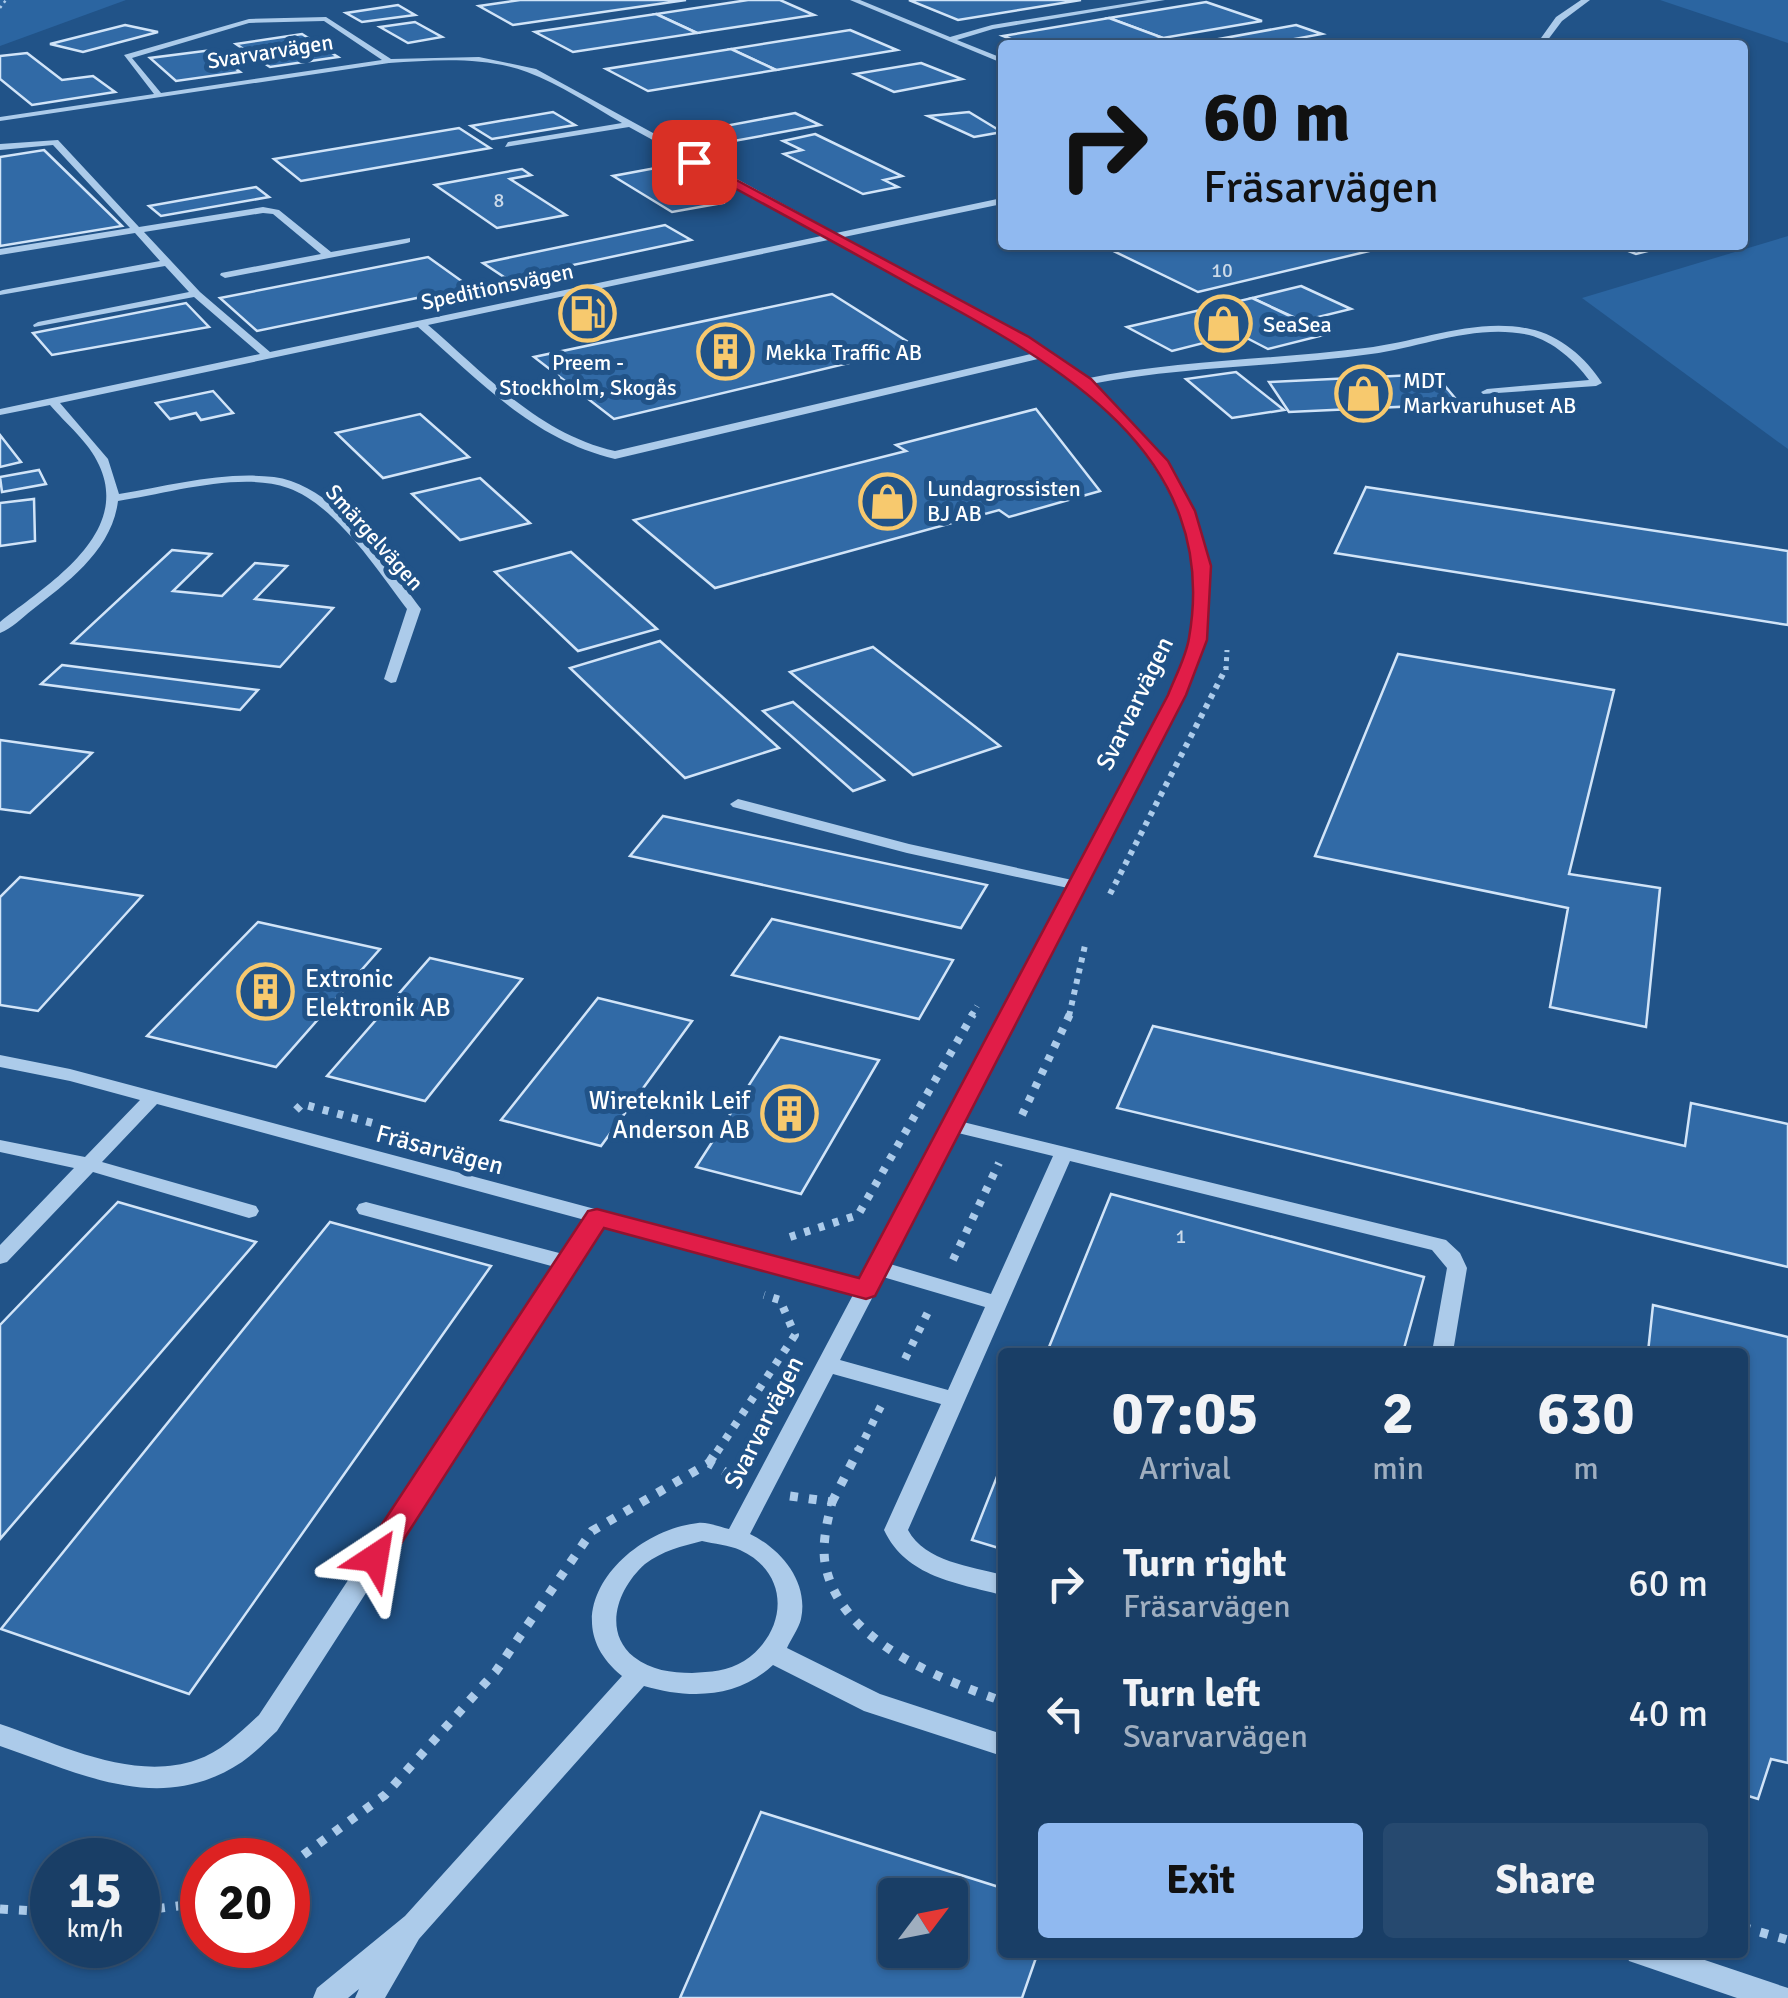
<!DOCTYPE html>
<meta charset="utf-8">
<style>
:root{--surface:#193e66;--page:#26496f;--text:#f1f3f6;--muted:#9faebf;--line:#37577a;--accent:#90b9f0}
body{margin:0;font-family:Signika,sans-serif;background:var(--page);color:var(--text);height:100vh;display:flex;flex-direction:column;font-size:38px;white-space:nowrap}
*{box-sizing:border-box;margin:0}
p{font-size:32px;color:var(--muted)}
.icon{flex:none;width:55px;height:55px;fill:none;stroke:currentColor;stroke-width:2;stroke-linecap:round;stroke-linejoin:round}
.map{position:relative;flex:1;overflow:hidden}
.details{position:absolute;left:998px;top:1348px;width:750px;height:610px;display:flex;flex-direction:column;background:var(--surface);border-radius:10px;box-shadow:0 2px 8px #0004,0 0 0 2px var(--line)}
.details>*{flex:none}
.top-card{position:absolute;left:998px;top:40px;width:750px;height:210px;border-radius:10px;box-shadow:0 2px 8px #0004,0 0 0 2px var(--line);background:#90b9f0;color:#111;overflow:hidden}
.needle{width:65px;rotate:58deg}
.controls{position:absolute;left:878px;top:1878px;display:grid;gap:20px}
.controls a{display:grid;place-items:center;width:90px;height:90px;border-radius:10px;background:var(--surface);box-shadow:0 2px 8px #0004,0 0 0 2px var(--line);font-size:50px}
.speed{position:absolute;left:30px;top:1838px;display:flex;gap:20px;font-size:50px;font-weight:700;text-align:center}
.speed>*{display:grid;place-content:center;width:130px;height:130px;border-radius:50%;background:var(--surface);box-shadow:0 2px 8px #0004,0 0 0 2px var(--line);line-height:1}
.speed small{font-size:25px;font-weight:400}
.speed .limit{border:15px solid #d22;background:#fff;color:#111}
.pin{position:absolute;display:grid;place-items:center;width:85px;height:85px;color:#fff;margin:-42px;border-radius:20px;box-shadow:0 5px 15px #0006}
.me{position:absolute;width:110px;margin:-55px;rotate:33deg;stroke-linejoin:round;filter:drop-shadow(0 0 8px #0008)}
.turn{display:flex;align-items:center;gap:35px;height:210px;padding:0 40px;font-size:45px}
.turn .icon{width:130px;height:130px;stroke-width:2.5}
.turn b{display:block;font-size:70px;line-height:85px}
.eta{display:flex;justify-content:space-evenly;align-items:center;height:170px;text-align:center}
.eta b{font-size:60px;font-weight:700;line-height:70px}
.primary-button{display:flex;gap:20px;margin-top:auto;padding:20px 40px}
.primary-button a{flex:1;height:115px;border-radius:10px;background:var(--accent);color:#111;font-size:40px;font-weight:700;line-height:115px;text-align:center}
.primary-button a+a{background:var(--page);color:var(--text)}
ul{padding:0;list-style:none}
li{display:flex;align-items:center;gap:30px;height:130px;padding:0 40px}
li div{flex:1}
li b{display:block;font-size:38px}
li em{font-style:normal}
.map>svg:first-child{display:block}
</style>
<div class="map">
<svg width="1788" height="1998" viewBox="0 0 1788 1998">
<rect width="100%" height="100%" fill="#215388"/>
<!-- green -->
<g fill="#2b65a1">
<polygon points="0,0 126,0 0,46"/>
<polygon points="1660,0 1788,0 1788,43"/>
<polygon points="1788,236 1788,449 1582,298"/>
</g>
<!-- building -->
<g fill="#316aa6" stroke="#d1e4f8" stroke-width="2.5" fill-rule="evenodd">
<polygon points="520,0 686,0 513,25 479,6"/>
<polygon points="748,0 780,0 814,15 697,33 656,14"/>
<polygon points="909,0 1081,0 958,20"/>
<polygon points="1206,2 1262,21 1163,38 1109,18"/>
<polygon points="398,5 415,15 362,22 346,13"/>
<polygon points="656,14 697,33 573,52 535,32"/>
<polygon points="1109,18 1163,38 1123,45 1026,45 1003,36"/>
<polygon points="415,22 442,37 408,43 380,27"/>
<polygon points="125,25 158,32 83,52 50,44"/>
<polygon points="1296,25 1322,34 1262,45 1186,45"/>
<polygon points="850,30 897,50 776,70 731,49"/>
<polygon points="302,34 338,57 270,67 236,44"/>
<polygon points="731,49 776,70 648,91 606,69"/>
<polygon points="212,50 240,72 176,81 150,58"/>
<polygon points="27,53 62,80 93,76 115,92 32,105 0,79 0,56"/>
<polygon points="921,63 962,79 894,92 855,74"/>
<polygon points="553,112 575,125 492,139 471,126"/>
<polygon points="969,112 1002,132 974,137 928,116"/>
<polygon points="795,113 820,125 734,141 709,129"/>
<polygon points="459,128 490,148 301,181 274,159"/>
<polygon points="815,134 902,176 884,180 898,187 863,194 784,154 802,150 783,141"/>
<polygon points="44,150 122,226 0,246 0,157"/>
<polygon points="661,167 722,203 672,212 613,176"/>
<polygon points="522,169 531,175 510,179 566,215 497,228 435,185"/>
<polygon points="256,187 269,197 161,216 149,206"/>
<polygon points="665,225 691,240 507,279 483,263"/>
<polygon points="1101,245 1381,245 1386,247 1198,292"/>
<polygon points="1613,245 1671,245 1636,254"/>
<polygon points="428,257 470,287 257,331 220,298"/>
<polygon points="1301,286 1351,309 1302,321 1252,298"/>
<polygon points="832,294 916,347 614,419 534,357"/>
<polygon points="1252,298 1328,334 1268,349 1239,334 1172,351 1127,327"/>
<polygon points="186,303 209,327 52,355 33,333"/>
<polygon points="1236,372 1284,410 1232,418 1186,379"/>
<polygon points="1435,374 1460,404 1289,412 1269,382"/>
<polygon points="213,391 233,413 201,420 196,413 170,419 156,403"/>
<polygon points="1036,409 1100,491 1009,517 999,510 715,588 634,520 906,451 896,445"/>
<polygon points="420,414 469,457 383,478 336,433"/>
<polygon points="0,435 21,462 0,467"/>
<polygon points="39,470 46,484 2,492 0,477"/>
<polygon points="480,478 530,523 460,540 412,494"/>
<polygon points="1366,487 1788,551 1788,625 1335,553"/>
<polygon points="34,499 35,541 0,546 0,503"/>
<polygon points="172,550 211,554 173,591 222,596 255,563 287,566 255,599 333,608 280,667 72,643"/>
<polygon points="571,552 657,629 578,651 495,572"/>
<polygon points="660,641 779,748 685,778 570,668"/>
<polygon points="873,647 1000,746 913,775 790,672"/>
<polygon points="1398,654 1614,690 1569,874 1660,888 1646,1027 1550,1007 1568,908 1315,856"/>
<polygon points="62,665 258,690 240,710 41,684"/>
<polygon points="793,702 884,780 853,791 763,711"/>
<polygon points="0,740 92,753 30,813 0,809"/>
<polygon points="663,816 987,885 961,928 630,856"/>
<polygon points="20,877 142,896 38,1011 0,1005 0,897"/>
<polygon points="772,919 953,960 919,1019 732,975"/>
<polygon points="258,922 380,949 276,1067 147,1036"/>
<polygon points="430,958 522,979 425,1101 327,1076"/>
<polygon points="598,998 692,1021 601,1146 501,1120"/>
<polygon points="1153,1026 1685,1146 1691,1103 1788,1124 1788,1267 1117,1108"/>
<polygon points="780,1037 879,1060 801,1194 696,1167"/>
<polygon points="1111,1194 1424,1277 1403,1352 1047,1352"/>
<polygon points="118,1202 256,1242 0,1539 0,1325"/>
<polygon points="330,1222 491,1266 189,1694 1,1629"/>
<polygon points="1653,1305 1788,1337 1788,1763 1771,1759 1758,1799 1742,1794 1742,1352 1648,1352"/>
<polygon points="1002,1464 1002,1549 972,1540"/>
<path d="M761,1812L1002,1888V1952H1038L1022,1998H680ZM895,1895H950V1950H895Z"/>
</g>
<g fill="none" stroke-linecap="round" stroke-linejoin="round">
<!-- path-far4 -->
<polyline stroke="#accbea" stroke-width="2.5" stroke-dasharray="2.5 4" stroke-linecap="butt" points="0,8 6,0"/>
<!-- path-far3 -->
<polyline stroke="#accbea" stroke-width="5" stroke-dasharray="4 5" stroke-linecap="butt" points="1226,670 1227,650"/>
<!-- path-far2 -->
<g stroke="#accbea" stroke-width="6" stroke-dasharray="5 6" stroke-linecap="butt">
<polyline points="1110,894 1226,668"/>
<polyline points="971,1016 977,1006"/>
<polyline points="1069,1016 1086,941"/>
</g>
<!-- path-far1 -->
<g stroke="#accbea" stroke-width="8" stroke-dasharray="6 9" stroke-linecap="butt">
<polyline points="296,1110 302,1104 387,1127"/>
<polyline points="1022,1115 1070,1014"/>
<polyline points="790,1237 858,1215 973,1014"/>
<polyline points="953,1260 999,1163"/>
<polyline points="905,1359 928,1312"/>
<polyline points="717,1452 795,1335 780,1300 764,1295"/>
<polyline points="858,1452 881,1406"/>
</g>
<!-- path -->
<g stroke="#accbea" stroke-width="9" stroke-dasharray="8 11" stroke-linecap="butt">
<polyline points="709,1463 718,1449"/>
<path d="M790,1496L832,1502C827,1522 822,1543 825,1563C839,1641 938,1678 1002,1701"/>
<polyline points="832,1502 859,1449"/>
<polyline points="288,1866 385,1795 496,1671 592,1531 709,1463 736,1478"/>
<polyline points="0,1909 52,1912"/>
<polyline points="138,1911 202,1903"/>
<polyline points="1742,1927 1788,1940"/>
</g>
<!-- minor -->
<g fill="#accbea" fill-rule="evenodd">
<polygon points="850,0 860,0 950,37 992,25 1148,0 1165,0 993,29 957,40 1002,58 1002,63"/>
<polygon points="1581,0 1590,0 1562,21 1544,45 1536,45 1556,17"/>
<path d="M326,17L391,59L479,57L536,69L836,233L1002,198V204L844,237L1028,338L1084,379C1177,360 1271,360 1365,348C1419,342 1475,317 1530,329C1560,335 1586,358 1602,383L1596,386L1483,394L1481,392L1487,389L1589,380C1575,361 1553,341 1529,335C1477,323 1422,347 1371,354C1278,367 1183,366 1091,384C1168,446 1228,542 1203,645C1199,662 1191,678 1184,695L963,1122L1446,1240L1460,1253L1467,1268L1453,1352H1432L1447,1268L1432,1250L1070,1161L908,1530C925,1562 971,1566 1002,1575V1595C957,1583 906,1577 884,1530L941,1404L833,1374L750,1534C781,1549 809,1582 801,1619C799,1628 791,1639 787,1648L880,1694L1002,1734V1756L864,1711L773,1665C737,1699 689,1699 644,1686L419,1939L385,1998H355L359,1989L348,1998H313L317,1988L405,1916L622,1676C548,1616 625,1531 698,1523C708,1522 720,1527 729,1529L854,1293L603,1225L277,1731C266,1741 255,1753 242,1762C161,1816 82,1774 0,1746V1724C59,1744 133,1782 196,1760C221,1752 240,1732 259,1715L555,1267L359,1214L356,1209L359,1204L366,1202L563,1254L585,1220L157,1104L102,1162L256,1206L259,1211L256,1216L249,1218L93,1172L7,1262L0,1264V1245L74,1168L0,1152V1140L85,1157L140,1100L70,1081L0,1067V1055L70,1069L861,1280L1068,888L907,853L733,807L730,804L738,799L909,844L1072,880L1170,695C1177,679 1185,662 1189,645C1193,633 1192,620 1193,607C1201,497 1125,417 1042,358L615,459C532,439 480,381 418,327L60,403L108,459L119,494C170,486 222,471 274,477C335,485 386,562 421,609L396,682L391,683L384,679L407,609C377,570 336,505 288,488C240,471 167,494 118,501C112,550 68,582 32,610C22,618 12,628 0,633V622C45,586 132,535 99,465C89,442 66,424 50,405L0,415V409L260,354L194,297L34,327L33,325L38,322L189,292L165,266L0,295V291L3,290L160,261L135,233L0,255V249L130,228L53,145L0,150V144L58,140L139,227L263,207L279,210L331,252L410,238V242L407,243L225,278L220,275L221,273L321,254L273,214L263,213L144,232L200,292L270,352L826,235L629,127L505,147L508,142L622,123C592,106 560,84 527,72C484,56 434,60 389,63L0,121V117L154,94L124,55L249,19ZM324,21L382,60L161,93L132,58L249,23ZM833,239L1035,353L615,451C539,434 485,374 428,325ZM958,1133L1053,1156L991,1294L890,1264ZM883,1277L985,1307L948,1390L840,1360ZM702,1541C714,1544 729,1545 740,1550C791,1573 788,1632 744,1661C728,1671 710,1672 692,1673C671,1673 651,1670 634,1657C602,1631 618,1588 645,1564C662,1551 682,1546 702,1541Z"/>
<polygon points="1327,41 1330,45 1311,45 1312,43"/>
<polygon points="1625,1952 1681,1952 1788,1988 1788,1998 1737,1998 1629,1961"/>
</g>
</g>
<!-- route -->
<path fill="#e11d48" stroke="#92132f" stroke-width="2.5" d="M690,160H699L1029,337L1091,379L1168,461L1195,511L1211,566L1207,640L1186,695L875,1296L866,1299L604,1228L386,1567L375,1571L365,1567L360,1558L365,1550L588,1211L597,1209L859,1278L1168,695C1175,677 1186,657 1189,638C1222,449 1050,360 911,285C838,244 764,204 690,164Z"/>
<!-- icons -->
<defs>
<symbol id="fuel-ring" viewBox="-11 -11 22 22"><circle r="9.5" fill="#215388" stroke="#f7c96e" stroke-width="1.5"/><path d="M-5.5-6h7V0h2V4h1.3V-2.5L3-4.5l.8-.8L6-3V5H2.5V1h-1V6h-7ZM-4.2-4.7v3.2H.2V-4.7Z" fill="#f7c96e"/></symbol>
<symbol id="shop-ring" viewBox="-11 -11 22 22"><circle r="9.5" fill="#215388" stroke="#f7c96e" stroke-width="1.5"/><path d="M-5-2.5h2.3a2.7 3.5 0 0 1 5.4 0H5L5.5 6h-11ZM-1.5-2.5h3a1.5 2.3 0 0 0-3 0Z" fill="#f7c96e"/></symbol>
<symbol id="building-ring" viewBox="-11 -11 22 22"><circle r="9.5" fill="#215388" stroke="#f7c96e" stroke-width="1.5"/><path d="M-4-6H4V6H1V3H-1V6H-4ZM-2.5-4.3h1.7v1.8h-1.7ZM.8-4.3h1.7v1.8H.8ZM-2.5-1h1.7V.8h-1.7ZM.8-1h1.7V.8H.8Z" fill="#f7c96e"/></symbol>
</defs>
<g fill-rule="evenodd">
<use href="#fuel-ring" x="556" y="282" width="63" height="63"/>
<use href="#shop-ring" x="1192" y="292" width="63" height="63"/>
<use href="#building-ring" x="694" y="320" width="63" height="63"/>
<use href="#shop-ring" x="1332" y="362" width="63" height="63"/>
<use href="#shop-ring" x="856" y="470" width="63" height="63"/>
<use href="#building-ring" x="234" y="960" width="63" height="63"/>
<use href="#building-ring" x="758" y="1082" width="63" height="63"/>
</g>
<g text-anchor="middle" stroke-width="10" stroke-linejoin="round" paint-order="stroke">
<!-- number labels -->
<g font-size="20" fill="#ccdae9">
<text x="499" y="207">8</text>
<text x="1222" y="277">10</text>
<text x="1181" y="1243">1</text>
</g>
<!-- far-street labels -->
<g font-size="22" fill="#fff" stroke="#215388">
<text transform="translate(270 51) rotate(-9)" y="8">Svarvarvägen</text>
<text transform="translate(497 286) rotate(-12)" y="8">Speditionsvägen</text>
<text transform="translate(375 537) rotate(48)" y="8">Smärgelvägen</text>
</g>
<!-- far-poi labels -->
<g font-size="22" fill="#fff" stroke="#215388" text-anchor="start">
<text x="1263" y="332">SeaSea</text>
<text x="765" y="360">Mekka Traffic AB</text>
<text x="588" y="370" text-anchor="middle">Preem -<tspan x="588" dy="25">Stockholm, Skogås</tspan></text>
<text x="1403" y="388">MDT<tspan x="1403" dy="25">Markvaruhuset AB</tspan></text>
<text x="927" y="496">Lundagrossisten<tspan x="927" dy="25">BJ AB</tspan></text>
</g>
<!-- street labels -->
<g font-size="25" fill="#fff" stroke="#215388">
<text transform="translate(1134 703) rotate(-64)" y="9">Svarvarvägen</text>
<text transform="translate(440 1149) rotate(15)" y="9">Fräsarvägen</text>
<text transform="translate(763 1422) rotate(-63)" y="9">Svarvarvägen</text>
</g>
<!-- poi labels -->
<g font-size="25" fill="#fff" stroke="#215388" text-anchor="start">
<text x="305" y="987">Extronic<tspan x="305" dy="29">Elektronik AB</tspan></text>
<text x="750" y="1109" text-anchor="end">Wireteknik Leif<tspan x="750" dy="29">Anderson AB</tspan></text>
</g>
</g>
</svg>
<div class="controls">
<a><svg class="needle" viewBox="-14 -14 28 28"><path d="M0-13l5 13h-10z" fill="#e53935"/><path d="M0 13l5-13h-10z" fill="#9faebf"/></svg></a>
</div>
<div class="speed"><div>15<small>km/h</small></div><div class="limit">20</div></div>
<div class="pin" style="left:694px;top:162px;background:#d93025"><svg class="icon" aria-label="arrive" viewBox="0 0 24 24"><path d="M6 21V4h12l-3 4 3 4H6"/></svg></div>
<svg class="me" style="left:375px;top:1558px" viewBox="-20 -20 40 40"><path d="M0-17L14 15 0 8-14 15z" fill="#e11d48" stroke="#fff" stroke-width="4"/></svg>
<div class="top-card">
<div class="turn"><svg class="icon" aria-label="right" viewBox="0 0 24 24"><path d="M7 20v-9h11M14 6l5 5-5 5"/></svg><div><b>60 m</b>Fräsarvägen</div></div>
</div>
<section class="details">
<div class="eta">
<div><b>07:05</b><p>Arrival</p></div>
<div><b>2</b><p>min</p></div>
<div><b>630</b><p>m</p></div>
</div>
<ul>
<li><svg class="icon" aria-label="right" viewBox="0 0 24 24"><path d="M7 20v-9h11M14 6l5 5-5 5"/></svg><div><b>Turn right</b><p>Fräsarvägen</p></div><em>60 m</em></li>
<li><svg class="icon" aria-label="left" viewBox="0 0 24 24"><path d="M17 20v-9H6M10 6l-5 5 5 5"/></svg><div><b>Turn left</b><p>Svarvarvägen</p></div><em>40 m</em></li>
</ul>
<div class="primary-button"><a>Exit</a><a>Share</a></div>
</section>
</div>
